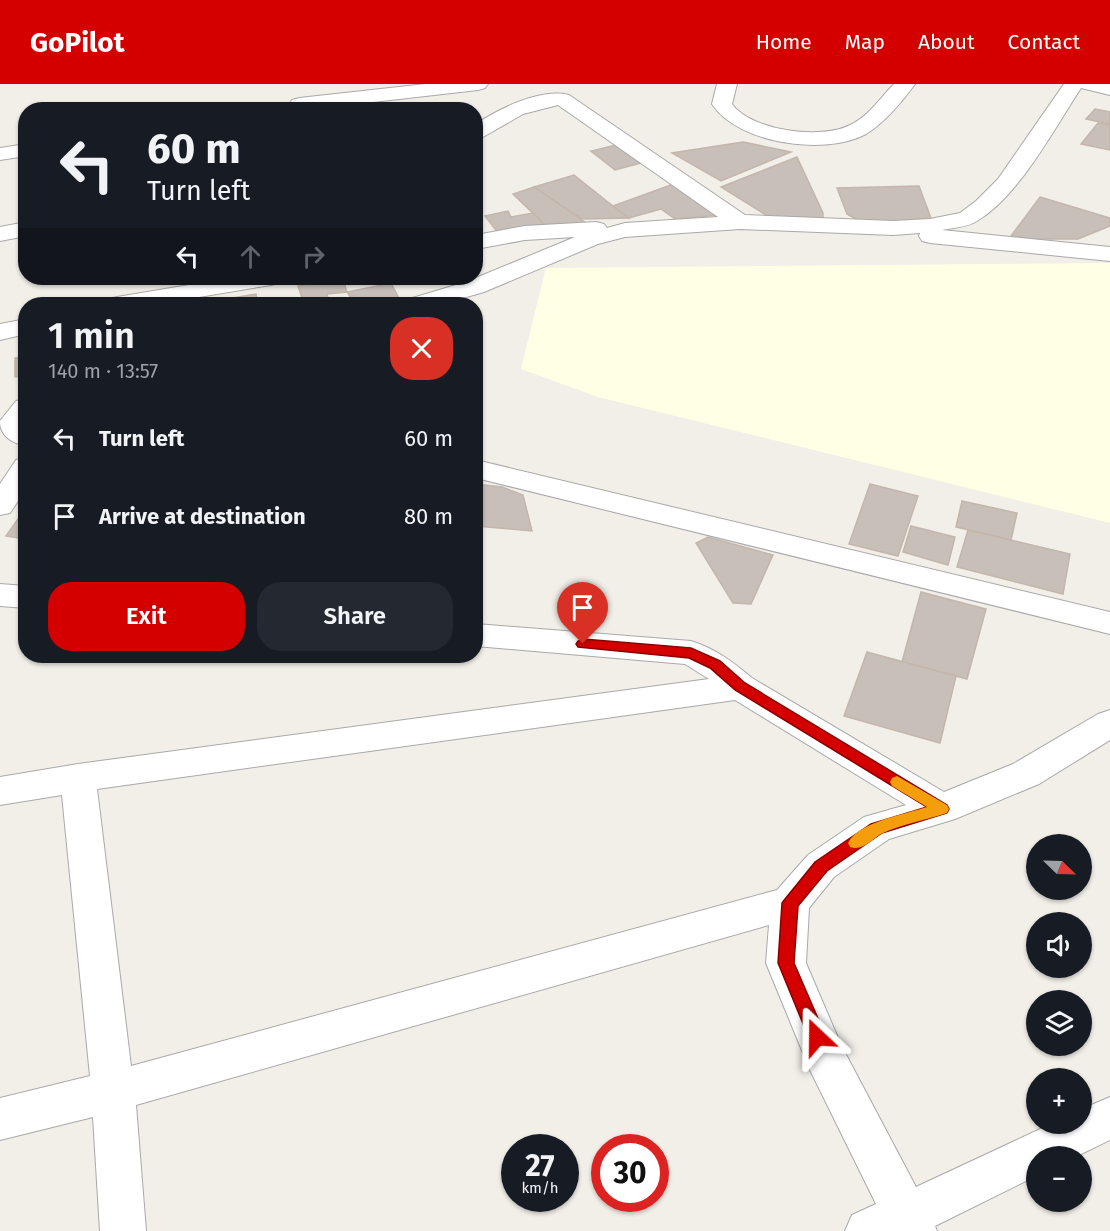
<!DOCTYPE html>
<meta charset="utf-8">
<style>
:root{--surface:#171b24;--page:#242831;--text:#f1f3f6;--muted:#9ea1a6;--accent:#d40000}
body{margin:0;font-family:"Fira Sans",sans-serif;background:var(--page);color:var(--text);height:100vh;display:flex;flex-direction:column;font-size:22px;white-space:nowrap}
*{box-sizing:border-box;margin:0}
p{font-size:20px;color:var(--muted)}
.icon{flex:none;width:33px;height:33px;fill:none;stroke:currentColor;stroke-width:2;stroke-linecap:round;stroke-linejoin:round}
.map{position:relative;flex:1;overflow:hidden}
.sheet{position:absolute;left:18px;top:213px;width:465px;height:366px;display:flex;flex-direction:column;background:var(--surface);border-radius:24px;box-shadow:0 2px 4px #0004}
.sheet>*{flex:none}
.top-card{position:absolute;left:18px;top:18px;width:465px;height:183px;border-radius:24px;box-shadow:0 2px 4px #0004;background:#171b24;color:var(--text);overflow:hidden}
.needle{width:39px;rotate:113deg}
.tools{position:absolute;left:1026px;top:750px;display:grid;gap:12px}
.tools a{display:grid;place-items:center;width:66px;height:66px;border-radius:50%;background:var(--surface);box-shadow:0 2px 4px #0004;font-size:30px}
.speed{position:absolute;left:501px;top:1050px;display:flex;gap:12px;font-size:30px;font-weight:700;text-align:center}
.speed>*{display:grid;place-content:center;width:78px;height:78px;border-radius:50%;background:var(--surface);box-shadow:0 2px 4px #0004;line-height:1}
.speed small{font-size:15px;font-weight:400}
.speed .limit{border:9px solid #d22;background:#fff;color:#111}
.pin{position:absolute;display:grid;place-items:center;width:51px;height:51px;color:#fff;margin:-62px -26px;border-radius:50% 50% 50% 0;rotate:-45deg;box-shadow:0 0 6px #0007}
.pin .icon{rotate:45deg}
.me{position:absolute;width:66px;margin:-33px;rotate:337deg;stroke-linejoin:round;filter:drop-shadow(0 0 4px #0008)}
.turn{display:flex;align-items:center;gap:21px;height:126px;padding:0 30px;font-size:27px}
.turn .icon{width:78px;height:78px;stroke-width:2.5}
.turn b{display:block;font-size:42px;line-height:51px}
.lanes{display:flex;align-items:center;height:57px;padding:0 30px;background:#0003;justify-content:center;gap:30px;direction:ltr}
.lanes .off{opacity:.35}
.round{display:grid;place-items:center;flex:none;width:63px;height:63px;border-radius:24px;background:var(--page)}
.head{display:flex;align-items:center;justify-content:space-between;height:102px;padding:0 30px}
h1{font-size:36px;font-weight:600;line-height:45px}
.cta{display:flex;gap:12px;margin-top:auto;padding:12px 30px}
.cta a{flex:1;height:69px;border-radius:24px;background:var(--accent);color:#fff;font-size:24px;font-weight:600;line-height:69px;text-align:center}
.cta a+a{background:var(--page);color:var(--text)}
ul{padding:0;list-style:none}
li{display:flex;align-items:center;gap:18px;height:78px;padding:0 30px}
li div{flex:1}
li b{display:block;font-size:22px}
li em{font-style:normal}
header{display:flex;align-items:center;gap:36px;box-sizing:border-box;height:84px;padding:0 30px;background:var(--accent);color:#fff}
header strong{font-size:28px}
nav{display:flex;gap:33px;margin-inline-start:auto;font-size:21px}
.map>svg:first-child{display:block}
</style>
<header>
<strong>GoPilot</strong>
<nav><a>Home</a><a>Map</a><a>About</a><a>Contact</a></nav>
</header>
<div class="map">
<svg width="1110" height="1147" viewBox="0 0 1110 1147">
<rect width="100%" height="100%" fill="#f2efe9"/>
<!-- education -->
<polygon fill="#ffffe5" points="1110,179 1110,439 598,313 521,285 546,184"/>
<!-- building -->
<g fill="#c7bfb8" stroke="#c4b6ab" stroke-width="1.5">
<polygon points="1095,25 1110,28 1110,40 1086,35"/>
<polygon points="1098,39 1110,41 1110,66 1081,60"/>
<polygon points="743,58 791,68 721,97 672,69"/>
<polygon points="620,60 645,78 615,86 591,67"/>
<polygon points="797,73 823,129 823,136 774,136 721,103"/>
<polygon points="574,91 613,122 629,134 582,135 534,103"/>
<polygon points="676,99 719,131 675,135 661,125 629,134 613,122"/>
<polygon points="919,102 931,134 922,138 859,137 847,130 837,104"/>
<polygon points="534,103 586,139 544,140 513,110"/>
<polygon points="1040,113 1110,134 1110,142 1078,155 1031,155 1011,152"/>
<polygon points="508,127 511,133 533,129 544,140 498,149 485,132"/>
<polygon points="343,196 347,208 327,210 329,219 304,220 298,202"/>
<polygon points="391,199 402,220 355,220 347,208"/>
<polygon points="256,210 258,220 215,220 215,217"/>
<polygon points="351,215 355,220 319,220 327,219"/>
<polygon points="26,273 26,292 15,293 15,274"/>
<polygon points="476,400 502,403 523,411 532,447 476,442"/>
<polygon points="870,400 918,412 898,472 849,460"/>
<polygon points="962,417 1017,429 1011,456 956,443"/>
<polygon points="25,425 26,455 6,452"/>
<polygon points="911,442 955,453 948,481 903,468"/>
<polygon points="968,446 1070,470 1063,510 957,483"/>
<polygon points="708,453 773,471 751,520 733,519 696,459"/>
<polygon points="921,508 986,525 967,595 902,578"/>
<polygon points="867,568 956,592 940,659 844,632"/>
</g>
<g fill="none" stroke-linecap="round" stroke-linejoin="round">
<defs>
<g id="minor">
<polygon points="426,0 488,0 485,4 478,6 303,26 292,24 289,20 292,16 299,14"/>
<path d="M1064,0H1110V11L1081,4C1054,45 1019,112 977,137C968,143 953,144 942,146L1110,163V177L930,159L922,157L919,152L920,149L893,151L740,145L625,153L598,160L484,208L442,220H406L409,215L466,198L575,153L525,156L476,165V151L525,142L596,138L604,140L607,144L625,139L718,133L558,21L523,30L483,53L476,55V40C499,25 540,4 569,11L745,131L893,137L930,135L960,129L976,117L998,95Z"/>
<polygon points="26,60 26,72 0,76 0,64"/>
<polygon points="26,138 26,152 0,157 0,143"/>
<polygon points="231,194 283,194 279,199 271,201 157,220 105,220 108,215 117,213"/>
<polygon points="26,235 26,250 0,256 0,240"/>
<path d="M26,315V362C12,359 0,352 0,337L16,317Z"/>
<polygon points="26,373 26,405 10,429 0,431 0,400 16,376"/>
<polygon points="476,376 1110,528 1110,550 476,394"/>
<polygon points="0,500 26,502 26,524 0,522"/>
<path d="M476,540L691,557C716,565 733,578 752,594L944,708L1013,680L1098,630L1110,626V656L1039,700L955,735L889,755L834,793L809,824L806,879L841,961L916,1103L1051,1040H1082V1025L1110,1013V1056L1077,1072H1036V1092L935,1142L937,1147H845L852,1131L876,1120L810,986L766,879L769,841L136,1021L146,1147H100L93,1033L0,1056V1014L90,992L62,711L0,721V693L78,680L709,595L685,580L476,562ZM735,616L906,721L864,733L808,771L777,806L131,982L97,705Z"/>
</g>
<path id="tertiary" d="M717,0H737L732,20C751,47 822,56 850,41C868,33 880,14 894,0H915C903,17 883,40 866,50C825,72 738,60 712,20Z"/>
</defs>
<!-- minor casing -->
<use href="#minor" stroke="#a9a9a9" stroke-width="2"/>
<!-- tertiary casing -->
<use href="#tertiary" stroke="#a9a9a9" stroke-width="2"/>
<!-- minor -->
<use href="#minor" fill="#fff" fill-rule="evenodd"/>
<!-- tertiary -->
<use href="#tertiary" fill="#fff" fill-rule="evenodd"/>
</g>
<!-- route -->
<polygon fill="#d40000" stroke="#8a0000" stroke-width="1.5" points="583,555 691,564 720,577 745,599 947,721 949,725 947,729 882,749 827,787 798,822 794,879 826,953 823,959 817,961 811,959 778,879 782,819 785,815 815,778 871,740 927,723 735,606 710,584 689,574 578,563 576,560 578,557"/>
<!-- slow -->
<path fill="#f59e0b" d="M897,692L947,721L949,725L947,729C926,736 903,740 883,749C872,754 863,768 850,763L848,759C858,738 906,730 927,723L892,702L890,698L892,694Z"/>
</svg>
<div class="tools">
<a><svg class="needle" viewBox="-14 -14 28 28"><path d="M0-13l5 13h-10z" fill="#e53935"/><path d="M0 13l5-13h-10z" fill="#9ea1a6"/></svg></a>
<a><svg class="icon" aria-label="sound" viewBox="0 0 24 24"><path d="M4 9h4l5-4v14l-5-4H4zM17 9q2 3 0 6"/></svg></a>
<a><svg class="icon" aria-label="layers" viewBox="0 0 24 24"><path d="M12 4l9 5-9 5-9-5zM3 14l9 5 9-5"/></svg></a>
<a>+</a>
<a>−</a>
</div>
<div class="speed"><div>27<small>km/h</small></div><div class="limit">30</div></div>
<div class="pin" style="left:583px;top:560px;background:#d93025"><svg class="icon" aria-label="arrive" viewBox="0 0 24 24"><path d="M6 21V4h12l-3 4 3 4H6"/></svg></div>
<svg class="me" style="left:817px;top:953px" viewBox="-20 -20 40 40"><path d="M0-17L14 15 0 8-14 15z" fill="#d40000" stroke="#fff" stroke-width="4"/></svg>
<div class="top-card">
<div class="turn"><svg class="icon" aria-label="left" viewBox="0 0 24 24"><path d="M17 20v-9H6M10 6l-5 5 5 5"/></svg><div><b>60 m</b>Turn left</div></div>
<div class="lanes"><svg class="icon" aria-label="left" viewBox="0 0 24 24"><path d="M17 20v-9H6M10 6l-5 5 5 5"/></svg><svg class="icon off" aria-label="ahead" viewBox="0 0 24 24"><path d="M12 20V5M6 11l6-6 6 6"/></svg><svg class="icon off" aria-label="right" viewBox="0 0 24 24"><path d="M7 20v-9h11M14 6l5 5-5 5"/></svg></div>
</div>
<section class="sheet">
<div class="head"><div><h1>1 min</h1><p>140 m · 13:57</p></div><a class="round" style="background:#d93025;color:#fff"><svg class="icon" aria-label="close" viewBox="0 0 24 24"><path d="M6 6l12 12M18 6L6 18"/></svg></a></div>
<ul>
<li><svg class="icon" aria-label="left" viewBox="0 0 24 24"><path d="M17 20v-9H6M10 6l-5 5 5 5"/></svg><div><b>Turn left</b></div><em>60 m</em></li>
<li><svg class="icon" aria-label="arrive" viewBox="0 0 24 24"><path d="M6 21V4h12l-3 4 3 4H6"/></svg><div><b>Arrive at destination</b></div><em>80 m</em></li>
</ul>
<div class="cta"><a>Exit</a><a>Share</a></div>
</section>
</div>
